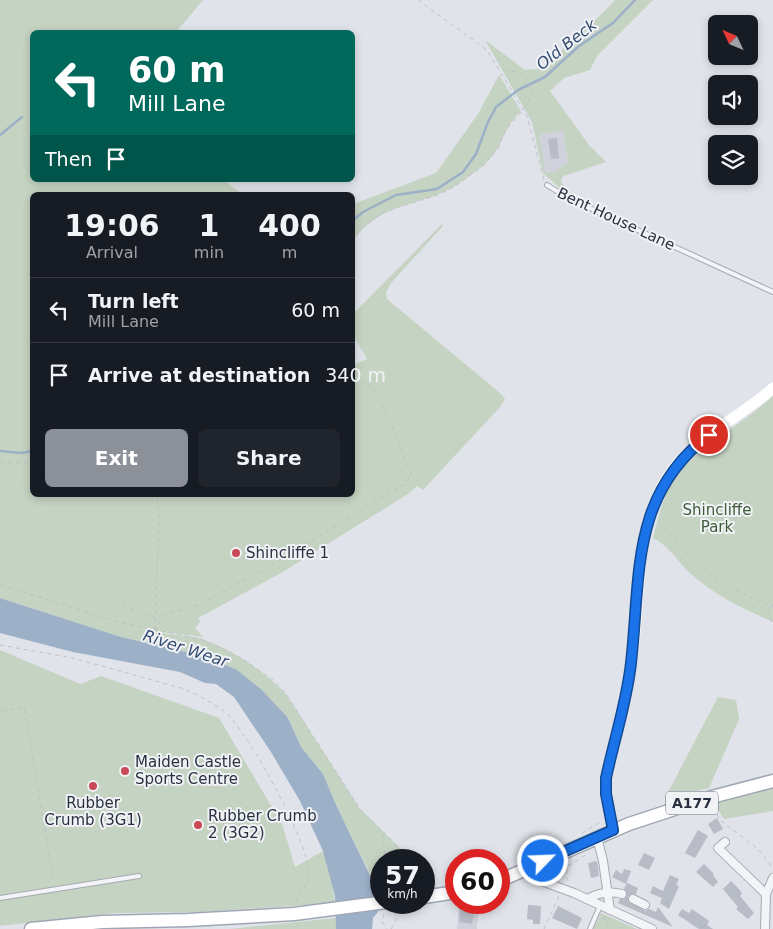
<!DOCTYPE html>
<style>
:root{--surface:#171b24;--page:#20242c;--text:#f1f3f6;--muted:#9ea1a6;--line:#363941;--accent:#8c9099}
body{margin:0;font-family:"DejaVu Sans",sans-serif;background:var(--page);color:var(--text);height:100vh;display:flex;flex-direction:column;font-size:19px;white-space:nowrap}
*{box-sizing:border-box;margin:0}
p{font-size:16px;color:var(--muted)}
.icon{flex:none;width:28px;height:28px;fill:none;stroke:currentColor;stroke-width:2;stroke-linecap:round;stroke-linejoin:round}
.map{position:relative;flex:1;overflow:hidden}
.sheet{position:absolute;left:30px;top:192px;width:325px;height:305px;display:flex;flex-direction:column;background:var(--surface);border-radius:8px;box-shadow:0 2px 8px #0003}
.sheet>*{flex:none}
.top-card{position:absolute;left:30px;top:30px;width:325px;height:152px;border-radius:8px;box-shadow:0 2px 8px #0003;background:#00695c;color:#fff;overflow:hidden}
.needle{width:32px;rotate:314deg}
.fabs{position:absolute;left:708px;top:15px;display:grid;gap:10px}
.fabs a{display:grid;place-items:center;width:50px;height:50px;border-radius:8px;background:var(--surface);box-shadow:0 2px 8px #0003;font-size:25px}
.speed{position:absolute;left:370px;top:849px;display:flex;gap:10px;font-size:25px;font-weight:700;text-align:center}
.speed>*{display:grid;place-content:center;width:65px;height:65px;border-radius:50%;background:var(--surface);box-shadow:0 2px 8px #0003;line-height:1}
.speed small{font-size:12px;font-weight:400}
.speed .limit{border:8px solid #d22;background:#fff;color:#111}
.pin{position:absolute;display:grid;place-items:center;width:42px;height:42px;color:#fff;margin:-21px;border:2px solid #fff;border-radius:50%;box-shadow:0 1px 5px #0007}
.me{position:absolute;width:55px;margin:-28px;rotate:66deg;stroke-linejoin:round;filter:drop-shadow(0 0 4px #0008)}
.turn{display:flex;align-items:center;gap:18px;height:105px;padding:0 15px;font-size:22px}
.turn .icon{width:65px;height:65px;stroke-width:2.5}
.turn b{display:block;font-size:35px;line-height:42px}
.then{display:flex;align-items:center;height:48px;padding:0 15px;background:#0003;gap:10px;font-size:19px}
.eta{display:flex;justify-content:space-evenly;align-items:center;height:85px;text-align:center}
.eta b{font-size:30px;font-weight:800;line-height:35px}
.action{display:flex;gap:10px;margin-top:auto;padding:10px 15px}
.action a{flex:1;height:58px;border-radius:8px;background:var(--accent);color:#fff;font-size:20px;font-weight:800;line-height:58px;text-align:center}
.action a+a{background:var(--page);color:var(--text)}
ul{padding:0;list-style:none}
li{display:flex;align-items:center;gap:15px;height:65px;padding:0 15px;border-top:1px solid var(--line)}
li div{flex:1}
li b{display:block;font-size:19px}
li em{font-style:normal}
.map>svg:first-child{display:block}
</style>
<div class="map">
<svg width="773" height="929" viewBox="0 0 773 929">
<rect width="100%" height="100%" fill="#e0e3e9"/>
<!-- built -->
<g fill="#cfd2db">
<polygon points="563,130 568,163 552,173 544,173 539,135"/>
<polygon points="459,903 479,903 477,929 457,929"/>
</g>
<!-- green -->
<g fill="#c5d3c2" fill-rule="evenodd">
<path d="M0,0H203L176,32H32V180H223L244,195H32V495H352L353,365L367,359L353,335V314L443,223L442,227L391,283L386,292L387,299L500,393L505,399L500,407L423,490L417,486L408,494L281,573L198,618L200,622L195,628L203,637L160,632C173,636 189,635 202,639C233,650 263,670 286,694L360,809L412,860H381V896L337,807L323,774L301,747L288,718L207,657L121,637L0,598Z"/>
<path d="M615,0H653L597,56L590,70L564,78L550,91L589,145L606,162L563,176L561,182L575,198C561,192 554,182 543,173L532,122L485,40L525,70C529,69 533,70 537,69C549,64 605,12 615,0ZM563,130L568,163L552,173H545L539,135Z"/>
<path d="M499,75L521,111C509,122 506,132 499,146C493,158 483,166 472,174C462,182 451,189 439,194C402,208 380,207 353,240V204L436,173L478,114Z"/>
<path d="M773,396V622C744,609 716,596 692,575C678,563 670,546 653,538C658,519 662,500 672,483C691,450 745,423 773,396Z"/>
<polygon points="0,650 80,684 101,676 219,718 282,824 295,867 323,851 329,866 335,903 200,912 114,913 0,926"/>
<polygon points="718,697 736,700 739,719 709,788 665,798"/>
<polygon points="773,789 773,811 724,819 713,801"/>
<polygon points="601,913 637,929 593,929"/>
<polygon points="336,918 336,929 230,929"/>
</g>
<!-- water -->
<polygon fill="#9cb0c8" points="0,598 121,637 207,657 237,670 262,690 288,718 301,747 323,774 337,807 380,896 378,912 373,918 372,929 336,929 335,896 323,851 300,801 271,752 234,697 216,684 205,683 180,672 73,652 0,633"/>
<g fill="none" stroke-linecap="round" stroke-linejoin="round">
<!-- stream -->
<g stroke="#9cb0c8" stroke-width="2.5">
<polyline points="0,135 22,117"/>
<polyline points="352,221 363,212 396,195 437,189 463,172 476,154 488,122 496,107 518,90 545,77 579,46 613,23 635,0"/>
<polyline points="0,451 21,453 32,451"/>
</g>
</g>
<!-- building -->
<g fill="#b8bcc6">
<polygon points="557,138 559,158 551,159 548,139"/>
<polygon points="717,818 723,829 714,834 708,824"/>
<polygon points="698,830 708,836 695,858 685,853"/>
<polygon points="644,853 655,858 649,870 638,865"/>
<polygon points="597,861 599,876 591,878 588,863"/>
<polygon points="704,864 714,874 713,875 718,882 713,887 696,872"/>
<polygon points="624,869 631,871 626,884 612,877 616,870 622,874"/>
<polygon points="670,875 679,879 676,885 679,886 669,909 660,903 662,898 650,893 653,886 663,891"/>
<polygon points="731,881 740,890 742,894 740,896 754,913 748,919 736,909 738,907 723,889"/>
<polygon points="627,883 638,888 636,894 628,896 629,902 645,911 649,909 656,912 658,907 673,927 618,903 620,899 624,899 627,896 624,889"/>
<polygon points="528,905 541,906 540,924 533,924 533,920 527,919"/>
<polygon points="558,906 582,918 577,929 552,918"/>
<polygon points="682,909 689,913 692,909 709,921 707,925 713,929 699,929 678,915"/>
<polygon points="460,910 474,912 472,924 459,922"/>
</g>
<g fill="none" stroke-linecap="round" stroke-linejoin="round">
<defs>
<g id="lane">
<polyline points="547,185 568,198 773,292"/>
<polyline points="0,898 139,876"/>
<polyline points="590,929 600,906"/>
</g>
<g id="street">
<polyline points="597,837 603,861 610,910"/>
<polyline points="725,842 718,848 766,894"/>
<polyline points="523,870 536,879 574,893 652,929"/>
<path d="M587,899C598,893 610,891 622,894"/>
<polyline points="633,899 645,905"/>
<polyline points="765,929 766,894 773,878"/>
</g>
<g id="primary">
<polyline points="499,881 629,824 708,798 773,781"/>
<polyline points="424,897 456,892"/>
<polyline points="31,929 102,922 188,920 294,914 386,902"/>
</g>
</defs>
<!-- lane casing -->
<use href="#lane" stroke="#a5aab3" stroke-width="6"/>
<!-- street casing -->
<use href="#street" stroke="#a5aab3" stroke-width="10"/>
<!-- primary casing -->
<use href="#primary" stroke="#a0a7b4" stroke-width="15"/>
<!-- path -->
<g stroke="#bec1c7" stroke-width="1" stroke-dasharray="4 4" stroke-linecap="butt">
<polyline points="418,0 487,50 527,116 544,180"/>
<path d="M352,240L365,225L384,212L440,194L454,187L484,165L499,147L505,130L524,109L533,93C525,72 522,72 500,70"/>
<polyline points="0,462 32,463"/>
<polyline points="658,522 698,566 724,584 772,607"/>
<polyline points="0,585 123,623 200,639 241,658 272,679 286,694 360,809 412,860"/>
<polyline points="773,604 768,616 773,625"/>
<polyline points="122,605 155,617"/>
<polyline points="155,630 164,615 198,605 273,564 406,483 411,474 397,437 374,389 365,382 352,381"/>
<polyline points="155,630 159,518 157,495"/>
<path d="M0,645L73,658L181,688C196,694 212,702 225,712C248,731 309,843 309,873C308,886 300,893 295,904"/>
<polyline points="0,708 3,711 0,711"/>
<polyline points="3,711 24,707 54,883"/>
<polyline points="713,807 720,820 758,849 773,868"/>
<polyline points="582,833 602,821"/>
<polyline points="383,834 385,860"/>
<polyline points="424,872 436,885"/>
<polyline points="568,881 566,876 568,866 587,854"/>
<polyline points="384,914 382,921 387,929"/>
<polyline points="603,916 609,929"/>
<polyline points="297,924 302,929"/>
<polyline points="391,929 401,910"/>
<polyline points="544,929 559,896"/>
</g>
<!-- lane -->
<use href="#lane" stroke="#f3f4f7" stroke-width="4"/>
<!-- street -->
<use href="#street" stroke="#f3f4f7" stroke-width="8"/>
<!-- secondary -->
<path stroke="#fff" stroke-width="11" d="M613,830L606,794V777C614,741 624,704 631,666C642,600 631,526 673,469C700,434 741,417 773,388"/>
<!-- primary -->
<use href="#primary" stroke="#fff" stroke-width="12"/>
</g>
<g fill="none" stroke-linecap="round" stroke-linejoin="round">
<defs>
<path id="route" d="M543,861L613,830L606,794V778C614,740 627,701 631,663C641,575 630,495 709,435"/>
</defs>
<!-- route casing -->
<use href="#route" stroke="#114b97" stroke-width="12"/>
<!-- route -->
<use href="#route" stroke="#1a73e8" stroke-width="9"/>
</g>
<!-- markers -->
<g fill="#cb4856" stroke="#f0f2f6" stroke-width="2">
<circle cx="236" cy="553" r="5"/>
<circle cx="125" cy="771" r="5"/>
<circle cx="93" cy="786" r="5"/>
<circle cx="198" cy="825" r="5"/>
</g>
<g text-anchor="middle" stroke-width="4" stroke-linejoin="round" paint-order="stroke">
<!-- shield labels -->
<rect fill="#f0f2f6" stroke="#656b77" stroke-width="1" x="666" y="791.5" width="52" height="23" rx="4"/>
<g font-size="14" font-weight="bold" fill="#293140">
<text x="692" y="808">A177</text>
</g>
<!-- street labels -->
<g font-size="15" fill="#293140" stroke="#f0f2f6">
<text transform="translate(616 219) rotate(25)" y="5">Bent House Lane</text>
</g>
<!-- park labels -->
<g font-size="15" fill="#3c5c37" stroke="#f0f2f6">
<text x="717" y="515">Shincliffe<tspan x="717" dy="17">Park</tspan></text>
</g>
<!-- poi labels -->
<g font-size="15" fill="#293140" stroke="#f0f2f6" text-anchor="start">
<text x="246" y="558">Shincliffe 1</text>
<text x="135" y="767">Maiden Castle<tspan x="135" dy="17">Sports Centre</tspan></text>
<text x="93" y="808" text-anchor="middle">Rubber<tspan x="93" dy="17">Crumb (3G1)</tspan></text>
<text x="208" y="821">Rubber Crumb<tspan x="208" dy="17">2 (3G2)</tspan></text>
</g>
<!-- water labels -->
<g font-size="16" font-style="italic" fill="#344d73" stroke="#f0f2f6">
<text transform="translate(566 44) rotate(-38)" y="6">Old Beck</text>
<text transform="translate(186 648) rotate(18)" y="6">River Wear</text>
</g>
</g>
</svg>
<div class="fabs">
<a><svg class="needle" viewBox="-14 -14 28 28"><path d="M0-13l5 13h-10z" fill="#e53935"/><path d="M0 13l5-13h-10z" fill="#9ea1a6"/></svg></a>
<a><svg class="icon" aria-label="sound" viewBox="0 0 24 24"><path d="M4 9h4l5-4v14l-5-4H4zM17 9q2 3 0 6"/></svg></a>
<a><svg class="icon" aria-label="layers" viewBox="0 0 24 24"><path d="M12 4l9 5-9 5-9-5zM3 14l9 5 9-5"/></svg></a>
</div>
<div class="speed"><div>57<small>km/h</small></div><div class="limit">60</div></div>
<div class="pin" style="left:709px;top:435px;background:#d93025"><svg class="icon" aria-label="arrive" viewBox="0 0 24 24"><path d="M6 21V4h12l-3 4 3 4H6"/></svg></div>
<svg class="me" style="left:543px;top:861px" viewBox="-20 -20 40 40"><circle r="17" fill="#1a73e8" stroke="#fff" stroke-width="3"/><path d="M0-11L8 9 0 5-8 9z" fill="#fff"/></svg>
<div class="top-card">
<div class="turn"><svg class="icon" aria-label="left" viewBox="0 0 24 24"><path d="M17 20v-9H6M10 6l-5 5 5 5"/></svg><div><b>60 m</b>Mill Lane</div></div>
<div class="then">Then<svg class="icon" aria-label="arrive" viewBox="0 0 24 24"><path d="M6 21V4h12l-3 4 3 4H6"/></svg></div>
</div>
<section class="sheet">
<div class="eta">
<div><b>19:06</b><p>Arrival</p></div>
<div><b>1</b><p>min</p></div>
<div><b>400</b><p>m</p></div>
</div>
<ul>
<li><svg class="icon" aria-label="left" viewBox="0 0 24 24"><path d="M17 20v-9H6M10 6l-5 5 5 5"/></svg><div><b>Turn left</b><p>Mill Lane</p></div><em>60 m</em></li>
<li><svg class="icon" aria-label="arrive" viewBox="0 0 24 24"><path d="M6 21V4h12l-3 4 3 4H6"/></svg><div><b>Arrive at destination</b></div><em>340 m</em></li>
</ul>
<div class="action"><a>Exit</a><a>Share</a></div>
</section>
</div>
